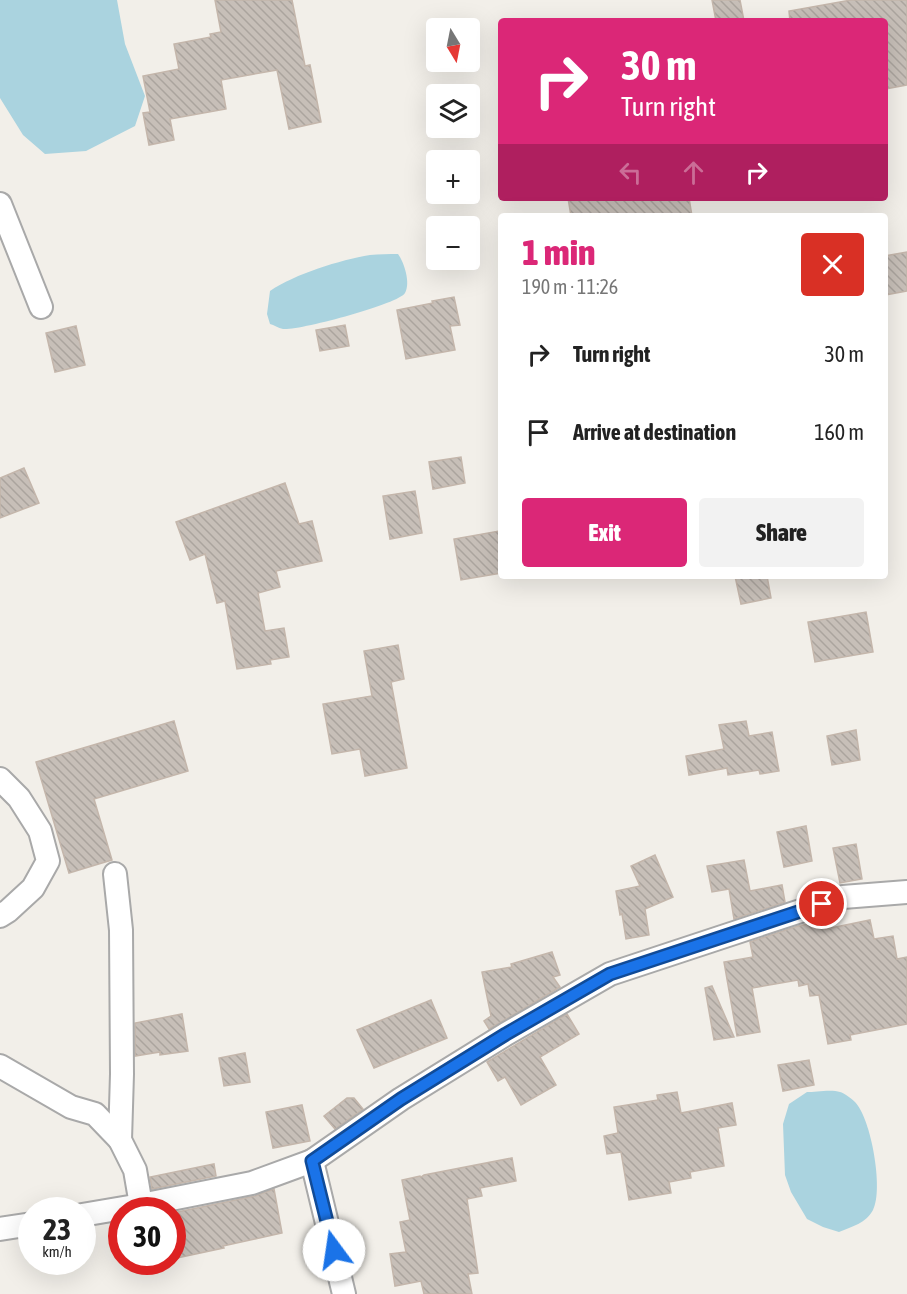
<!DOCTYPE html>
<meta charset="utf-8">
<style>
:root{--surface:#fff;--page:#f2f2f2;--text:#222;--muted:#767676;--accent:#db2777}
body{margin:0;font-family:"Asap Condensed",sans-serif;background:var(--page);color:var(--text);height:100vh;display:flex;flex-direction:column;font-size:22px;white-space:nowrap}
*{box-sizing:border-box;margin:0}
p{font-size:20px;color:var(--muted)}
.icon{flex:none;width:33px;height:33px;fill:none;stroke:currentColor;stroke-width:2;stroke-linecap:round;stroke-linejoin:round}
.map{position:relative;flex:1;overflow:hidden}
.details{position:absolute;left:498px;top:213px;width:390px;height:366px;display:flex;flex-direction:column;background:var(--surface);border-radius:6px;box-shadow:0 6px 24px #0002}
.details>*{flex:none}
.hud{position:absolute;left:498px;top:18px;width:390px;height:183px;border-radius:6px;box-shadow:0 6px 24px #0002;background:#db2777;color:#fff;overflow:hidden}
.needle{width:39px;rotate:170deg}
.tools{position:absolute;left:426px;top:18px;display:grid;gap:12px}
.tools a{display:grid;place-items:center;width:54px;height:54px;border-radius:6px;background:var(--surface);box-shadow:0 6px 24px #0002;font-size:30px}
.speed{position:absolute;left:18px;top:1197px;display:flex;gap:12px;font-size:30px;font-weight:700;text-align:center}
.speed>*{display:grid;place-content:center;width:78px;height:78px;border-radius:50%;background:var(--surface);box-shadow:0 6px 24px #0002;line-height:1}
.speed small{font-size:15px;font-weight:400}
.speed .limit{border:9px solid #d22;background:#fff;color:#111}
.pin{position:absolute;display:grid;place-items:center;width:51px;height:51px;color:#fff;margin:-26px;border:3px solid #fff;border-radius:50%;box-shadow:0 2px 6px #0007}
.me{position:absolute;width:66px;margin:-33px;rotate:346deg;stroke-linejoin:round;filter:drop-shadow(0 0 4px #0008)}
.turn{display:flex;align-items:center;gap:21px;height:126px;padding:0 24px;font-size:27px}
.turn .icon{width:78px;height:78px;stroke-width:2.5}
.turn b{display:block;font-size:42px;line-height:51px}
.lanes{display:flex;align-items:center;height:57px;padding:0 24px;background:#0003;justify-content:center;gap:30px;direction:ltr}
.lanes .off{opacity:.35}
.round{display:grid;place-items:center;flex:none;width:63px;height:63px;border-radius:6px;background:var(--page)}
.head{display:flex;align-items:center;justify-content:space-between;height:102px;padding:0 24px}
h1{font-size:36px;font-weight:800;line-height:45px;color:var(--accent)}
.cta{display:flex;gap:12px;margin-top:auto;padding:12px 24px}
.cta a{flex:1;height:69px;border-radius:6px;background:var(--accent);color:#fff;font-size:24px;font-weight:800;line-height:69px;text-align:center}
.cta a+a{background:var(--page);color:var(--text)}
ul{padding:0;list-style:none}
li{display:flex;align-items:center;gap:18px;height:78px;padding:0 24px}
li div{flex:1}
li b{display:block;font-size:22px}
li em{font-style:normal}
.map>svg:first-child{display:block}
</style>
<div class="map">
<svg width="907" height="1294" viewBox="0 0 907 1294">
<defs>
<pattern id="building-back-hatch" width="6" height="6" patternUnits="userSpaceOnUse" patternTransform="scale(1.5)"><rect width="6" height="6" fill="#c7bfb8"/><path d="M-1 5l2 2M0 0l6 6M5-1l2 2" fill="none" stroke="#aba49e"/></pattern>
</defs>
<rect width="100%" height="100%" fill="#f2efe9"/>
<!-- water -->
<g fill="#aad3df">
<polygon points="0,0 117,0 125,44 145,96 135,126 86,151 45,154 23,135 0,98"/>
<path d="M398,254C404,262 411,283 405,293C399,304 298,331 283,329C278,328 274,325 270,324L267,314L270,291C295,274 340,260 370,255C379,254 389,254 398,254Z"/>
<path d="M807,1092C815,1092 832,1089 840,1092C844,1093 852,1099 855,1102C871,1118 884,1190 873,1210C865,1224 853,1226 839,1232L823,1227L807,1219L791,1192L785,1175L783,1124L789,1104Z"/>
</g>
<!-- building -->
<g fill="url(#building-back-hatch)" stroke="#c4b6ab" stroke-width="1.5">
<polygon points="215,0 292,0 305,66 310,65 321,122 289,129 277,70 221,80 226,109 170,119 174,140 149,145 143,113 150,112 143,76 179,69 174,44 211,37 210,34 221,32"/>
<polygon points="712,0 740,0 744,21 716,21"/>
<polygon points="851,0 907,0 907,85 885,89 885,21 790,21 789,11"/>
<polygon points="568,198 689,198 692,216 571,216"/>
<polygon points="907,252 907,291 885,295 885,256"/>
<polygon points="454,297 460,325 450,326 455,350 406,359 397,310 433,303 432,301"/>
<polygon points="345,325 349,346 320,351 316,330"/>
<polygon points="76,326 85,365 55,372 46,333"/>
<polygon points="461,457 465,483 433,489 429,462"/>
<polygon points="24,468 39,503 0,518 0,478"/>
<polygon points="285,483 299,524 312,521 322,561 276,571 280,587 258,593 265,631 284,628 289,657 270,660 271,664 237,669 225,601 217,603 205,554 190,560 176,522"/>
<polygon points="415,491 422,533 390,539 383,496"/>
<polygon points="499,531 501,540 501,573 461,580 454,539"/>
<polygon points="735,576 767,576 771,598 741,604"/>
<polygon points="866,612 873,652 815,662 808,622"/>
<polygon points="398,645 404,679 391,682 407,768 365,776 360,749 332,754 323,704 372,696 364,651"/>
<polygon points="174,721 188,771 94,799 112,860 69,873 36,762"/>
<polygon points="746,721 749,736 772,732 779,771 760,774 759,770 728,775 727,768 689,775 686,756 724,749 719,725"/>
<polygon points="856,730 860,760 832,765 827,736"/>
<polygon points="806,826 812,861 784,867 777,832"/>
<polygon points="856,844 862,879 840,883 833,848"/>
<polygon points="655,855 673,897 645,909 649,935 626,939 622,914 620,915 616,891 640,886 631,866"/>
<polygon points="744,860 750,891 782,885 785,902 734,919 729,889 712,892 707,866"/>
<polygon points="870,920 874,939 893,936 897,959 907,957 907,1024 850,1035 851,1040 828,1044 819,995 810,996 808,984 799,986 798,980 752,988 760,1032 737,1036 724,962 753,957 750,942 798,926 824,921 826,929"/>
<polygon points="552,952 560,975 553,977 560,987 489,1029 484,1021 491,1016 482,972 512,967 511,964"/>
<polygon points="712,986 734,1037 714,1040 705,988"/>
<polygon points="431,1000 447,1038 374,1068 357,1030"/>
<polygon points="182,1014 188,1051 160,1055 160,1052 135,1056 135,1023"/>
<polygon points="567,1014 579,1034 540,1057 556,1085 521,1105 505,1077 498,1081 487,1062"/>
<polygon points="245,1053 250,1082 224,1086 219,1058"/>
<polygon points="809,1060 814,1085 783,1091 778,1065"/>
<polygon points="677,1092 681,1113 732,1103 736,1125 718,1128 724,1166 690,1172 691,1178 669,1182 671,1193 629,1200 621,1152 607,1154 604,1136 618,1133 614,1107 658,1100 657,1095"/>
<polygon points="347,1098 354,1098 363,1109 335,1129 324,1116"/>
<polygon points="302,1105 310,1141 273,1148 266,1112"/>
<polygon points="512,1158 516,1181 480,1188 482,1196 467,1199 478,1273 468,1274 472,1294 424,1294 421,1281 395,1286 390,1254 406,1252 400,1222 410,1220 402,1180 420,1176 421,1177 424,1175"/>
<polygon points="214,1164 216,1176 152,1189 150,1177"/>
<polygon points="274,1189 282,1233 223,1246 224,1248 172,1259 172,1213 255,1196"/>
</g>
<g fill="none" stroke-linecap="round" stroke-linejoin="round">
<defs>
<g id="minor">
<polyline points="0,204 41,307"/>
<polyline points="0,779 19,798 40,831 48,861 33,888 8,911 0,916"/>
<polyline points="115,874 121,930 122,1074 120,1140 135,1170 141,1205"/>
<polyline points="0,1066 71,1107 95,1114 120,1140"/>
<polyline points="312,1161 344,1294"/>
<polyline points="82,1215 141,1205 252,1183 312,1161 401,1099 506,1034 610,974 843,897 907,892"/>
<polyline points="0,1229 32,1224"/>
</g>
</defs>
<!-- minor casing -->
<use href="#minor" stroke="#a9a9a9" stroke-width="26"/>
<!-- minor -->
<use href="#minor" stroke="#fff" stroke-width="22"/>
</g>
<g fill="none" stroke-linecap="round" stroke-linejoin="round">
<defs>
<polyline id="route" points="334,1250 312,1161 401,1099 506,1034 610,974 822,904"/>
</defs>
<!-- route casing -->
<use href="#route" stroke="#114b97" stroke-width="15"/>
<!-- route -->
<use href="#route" stroke="#1a73e8" stroke-width="10"/>
</g>
</svg>
<div class="tools">
<a><svg class="needle" viewBox="-14 -14 28 28"><path d="M0-13l5 13h-10z" fill="#e53935"/><path d="M0 13l5-13h-10z" fill="#767676"/></svg></a>
<a><svg class="icon" aria-label="layers" viewBox="0 0 24 24"><path d="M12 4l9 5-9 5-9-5zM3 14l9 5 9-5"/></svg></a>
<a>+</a>
<a>−</a>
</div>
<div class="speed"><div>23<small>km/h</small></div><div class="limit">30</div></div>
<div class="pin" style="left:822px;top:904px;background:#d93025"><svg class="icon" aria-label="arrive" viewBox="0 0 24 24"><path d="M6 21V4h12l-3 4 3 4H6"/></svg></div>
<svg class="me" style="left:334px;top:1250px" viewBox="-20 -20 40 40"><circle r="19" fill="#fff"/><path d="M0-13L10 11 0 6-10 11z" fill="#1a73e8"/></svg>
<div class="hud">
<div class="turn"><svg class="icon" aria-label="right" viewBox="0 0 24 24"><path d="M7 20v-9h11M14 6l5 5-5 5"/></svg><div><b>30 m</b>Turn right</div></div>
<div class="lanes"><svg class="icon off" aria-label="left" viewBox="0 0 24 24"><path d="M17 20v-9H6M10 6l-5 5 5 5"/></svg><svg class="icon off" aria-label="ahead" viewBox="0 0 24 24"><path d="M12 20V5M6 11l6-6 6 6"/></svg><svg class="icon" aria-label="right" viewBox="0 0 24 24"><path d="M7 20v-9h11M14 6l5 5-5 5"/></svg></div>
</div>
<section class="details">
<div class="head"><div><h1>1 min</h1><p>190 m · 11:26</p></div><a class="round" style="background:#d93025;color:#fff"><svg class="icon" aria-label="close" viewBox="0 0 24 24"><path d="M6 6l12 12M18 6L6 18"/></svg></a></div>
<ul>
<li><svg class="icon" aria-label="right" viewBox="0 0 24 24"><path d="M7 20v-9h11M14 6l5 5-5 5"/></svg><div><b>Turn right</b></div><em>30 m</em></li>
<li><svg class="icon" aria-label="arrive" viewBox="0 0 24 24"><path d="M6 21V4h12l-3 4 3 4H6"/></svg><div><b>Arrive at destination</b></div><em>160 m</em></li>
</ul>
<div class="cta"><a>Exit</a><a>Share</a></div>
</section>
</div>
